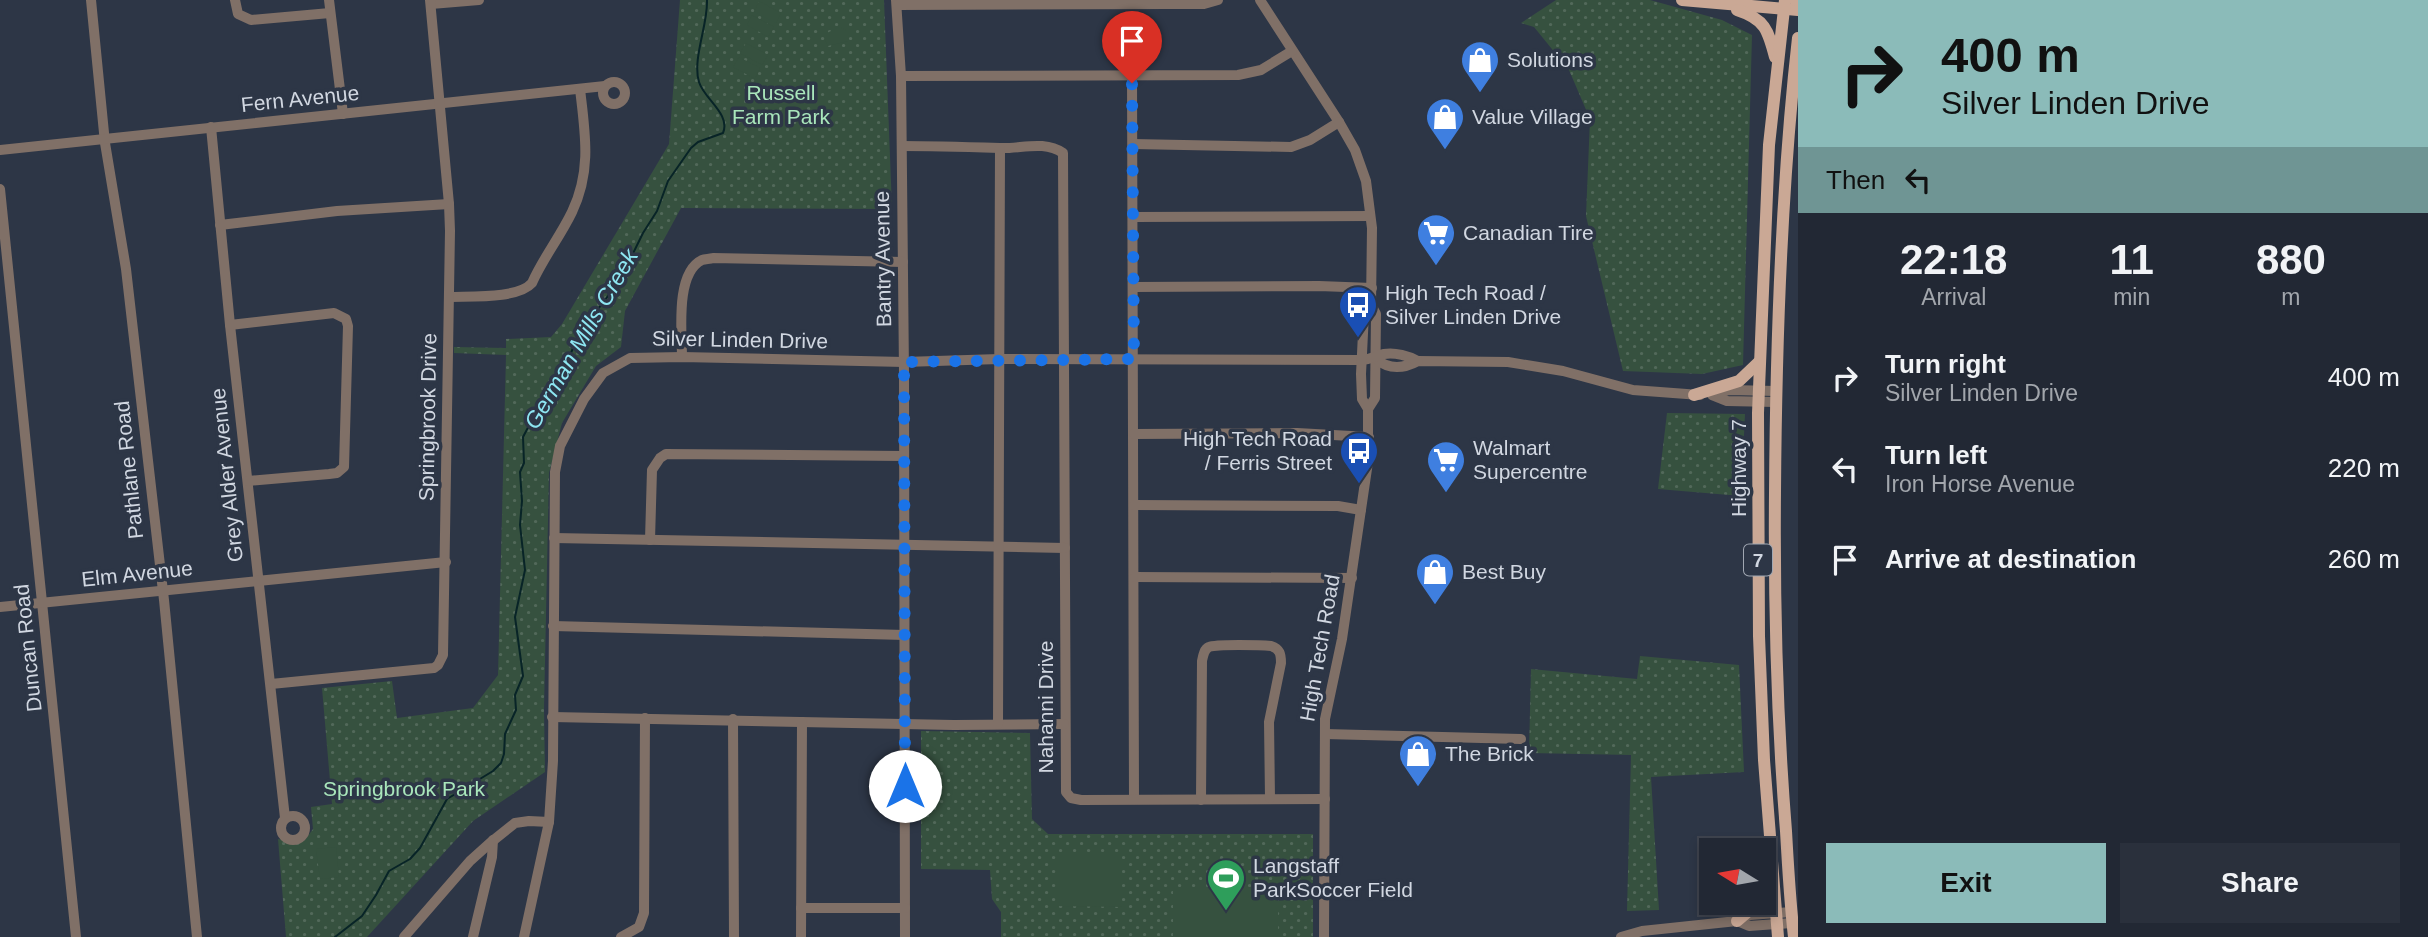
<!DOCTYPE html>
<style>
:root{--surface:#222834;--page:#2a303c;--text:#f1f3f6;--muted:#a2a6ac;--line:#3f444f;--accent:#8bbbb9}
body{margin:0;font-family:Arial,sans-serif;background:var(--page);color:var(--text);height:100vh;display:flex;flex-direction:column;font-size:26px;white-space:nowrap}
*{box-sizing:border-box;margin:0}
p{font-size:23px;color:var(--muted)}
.icon{flex:none;width:38px;height:38px;fill:none;stroke:currentColor;stroke-width:2;stroke-linecap:round;stroke-linejoin:round}
.map{position:relative;flex:1;overflow:hidden}
.panel{display:flex;flex-direction:column;background:var(--surface);width:630px}
.panel>*{flex:none}
.top-card{background:#8bbbb9;color:#111;overflow:hidden}
.needle{width:46px;rotate:281deg}
.buttons{position:absolute;left:1699px;top:838px;display:grid;gap:14px}
.buttons a{display:grid;place-items:center;width:77px;height:77px;border-radius:0px;background:var(--surface);box-shadow:0 4px 10px #0003,0 0 0 2px var(--line);font-size:35px}
.pin{position:absolute;display:grid;place-items:center;width:60px;height:60px;color:#fff;margin:-72px -30px;border-radius:50% 50% 50% 0;rotate:-45deg;box-shadow:0 0 7px #0007}
.pin .icon{rotate:45deg}
.me{position:absolute;width:77px;margin:-38px;rotate:0deg;stroke-linejoin:round;filter:drop-shadow(0 0 5px #0008)}
.turn{display:flex;align-items:center;gap:24px;height:147px;padding:0 28px;font-size:32px}
.turn .icon{width:91px;height:91px;stroke-width:2.5}
.turn b{display:block;font-size:49px;line-height:60px}
.then{display:flex;align-items:center;height:66px;padding:0 28px;background:#0003;gap:14px;font-size:26px}
.eta{display:flex;justify-content:space-evenly;align-items:center;height:119px;text-align:center}
.eta b{font-size:42px;font-weight:800;line-height:49px}
.primary-button{display:flex;gap:14px;margin-top:auto;padding:14px 28px}
.primary-button a{flex:1;height:80px;border-radius:0px;background:var(--accent);color:#111;font-size:28px;font-weight:800;line-height:80px;text-align:center}
.primary-button a+a{background:var(--page);color:var(--text)}
ul{padding:0;list-style:none}
li{display:flex;align-items:center;gap:21px;height:91px;padding:0 28px}
li div{flex:1}
li b{display:block;font-size:26px}
li em{font-style:normal}
main{display:flex;flex:1;min-height:0}
.map>svg:first-child{display:block}
</style>
<main>
<div class="map">
<svg width="1798" height="937" viewBox="0 0 1798 937">
<defs>
<pattern id="grass-dots" width="8" height="8" patternUnits="userSpaceOnUse" patternTransform="scale(1.75)"><rect width="8" height="8" fill="#36513f"/><path d="M2 2h.1M6 6h.1" fill="none" stroke="#52695a" stroke-width="1.8" stroke-linecap="round"/></pattern>
</defs>
<rect width="100%" height="100%" fill="#2d3646"/>
<!-- grass -->
<g fill="url(#grass-dots)">
<polygon points="680,0 884,0 892,209 681,208 625,311 621,347 596,366 562,423 549,473 544,709 545,772 473,821 367,937 286,937 278,839 296,842 305,840 313,829 311,807 332,804 322,688 392,681 397,718 473,708 498,675 506,355 454,353 454,347 506,348 506,339 551,337 562,324 669,144"/>
<polygon points="1556,0 1650,0 1722,20 1752,35 1743,365 1702,374 1623,371 1586,216 1590,119 1569,70 1534,27 1521,23"/>
<polygon points="1667,413 1745,414 1741,496 1658,489"/>
<polygon points="1640,656 1739,665 1744,772 1651,777 1659,910 1627,911 1631,755 1529,753 1531,669 1637,679"/>
<polygon points="921,731 1030,733 1032,819 1048,834 1313,834 1313,937 1001,937 1001,912 992,899 990,870 921,869"/>
</g>
<!-- pitch -->
<g fill="#36513f">
<polygon points="759,1 781,13 776,23 754,12"/>
<polygon points="752,15 774,27 768,37 747,25"/>
<polygon points="839,27 848,31 848,41 828,46 825,40 825,34"/>
<polygon points="746,43 768,55 762,65 740,53"/>
<polygon points="739,57 760,68 755,79 733,67"/>
<polygon points="336,847 339,877 320,879 316,849"/>
<polygon points="1056,853 1122,853 1122,907 1056,906"/>
<rect x="1173" y="887" width="105" height="50"/>
</g>
<g fill="none" stroke-linecap="round" stroke-linejoin="round">
<!-- stream -->
<path stroke="#082427" stroke-width="2" d="M335,937L362,916L376,895L389,871L410,859L420,848L447,799L493,771L501,763L504,754L505,734L516,710L515,695L523,676L515,617L525,570L520,525L522,501L520,472L524,463L523,437L532,420L553,392L580,333L620,280L643,233L657,211L668,181L691,148L698,142L723,133C731,114 704,99 699,82C692,59 708,25 707,0"/>
<!-- minor -->
<g stroke="#807067" stroke-width="10">
<polyline points="91,0 105,143 126,269 164,600 197,937"/>
<polyline points="235,0 238,14 251,20 330,13"/>
<polyline points="329,0 343,114"/>
<polyline points="896,0 901,76 904,373 905,937"/>
<polyline points="1260,0 1339,122 1355,150 1366,181 1372,228 1371,305 1376,314 1375,398 1368,409"/>
<polyline points="431,4 479,0"/>
<polyline points="897,5 1167,4 1204,4 1218,0"/>
<polyline points="1132,74 1134,799"/>
<polyline points="901,76 1238,75 1261,70 1292,51"/>
<circle cx="614" cy="93" r="11"/>
<polyline points="211,127 230,325 285,818"/>
<polyline points="1133,144 1291,147 1310,140 1339,122"/>
<path d="M902,146C934,146 967,147 1000,148C1021,149 1044,140 1063,153L1066,792L1071,798L1081,800L1325,799"/>
<polyline points="0,150 605,86"/>
<polyline points="0,189 76,937"/>
<polyline points="1134,217 1370,216"/>
<polyline points="220,225 337,211 449,204"/>
<polyline points="1134,287 1319,286 1372,288"/>
<path d="M449,297C470,296 518,299 532,283C543,258 560,237 572,212C592,170 585,133 580,89"/>
<polyline points="230,325 334,313 346,319 348,326 344,467 337,473 329,474 248,481"/>
<path d="M682,357C682,332 675,273 702,260C705,259 710,259 713,258L903,262"/>
<path d="M1376,359C1389,370 1403,369 1418,361L1508,362L1563,371L1633,390L1700,395"/>
<polyline points="1722,392 1729,390 1776,391"/>
<polyline points="1712,395 1727,401 1775,402"/>
<polyline points="1134,434 1297,433 1369,437"/>
<polyline points="1134,505 1338,506 1361,510"/>
<polyline points="554,538 1065,548"/>
<polyline points="650,540 652,470 660,458 666,454 904,456"/>
<polyline points="1135,577 1352,578"/>
<polyline points="0,607 446,562"/>
<polyline points="553,626 905,635"/>
<polyline points="271,684 434,668 438,665 443,655 450,231 449,204 430,0"/>
<polyline points="552,717 954,725 1064,724"/>
<polyline points="733,719 734,937"/>
<polyline points="998,724 1000,148"/>
<polyline points="1325,734 1521,739"/>
<path d="M1201,800L1202,661C1203,656 1204,649 1209,647C1216,644 1261,645 1271,646C1280,649 1281,654 1281,663L1269,722L1270,798"/>
<circle cx="293" cy="828" r="12"/>
<polyline points="801,908 905,908"/>
<polyline points="1737,921 1749,926 1792,923"/>
<polyline points="404,937 470,861 490,843 515,823 529,821 549,822"/>
<polyline points="473,937 492,857 493,840"/>
<path d="M524,937L549,822L553,761L555,472L560,446L584,399L603,373L630,358L682,357L904,362L999,359L1362,360C1372,359 1375,356 1384,354C1395,352 1409,356 1418,361"/>
<polyline points="621,937 639,927 644,913 645,718"/>
<polyline points="801,937 802,722"/>
<polyline points="1324,937 1325,719 1342,639 1368,462 1368,409 1362,399 1361,374 1364,313 1371,305"/>
<polyline points="1621,937 1642,931 1737,921 1750,915 1791,912"/>
</g>
<!-- major -->
<g stroke="#caa895" stroke-width="12">
<polyline points="1682,0 1798,10"/>
<polyline points="1795,0 1798,0"/>
<path d="M1737,10C1765,19 1768,30 1775,57"/>
<polyline points="1694,395 1739,381 1760,361"/>
<polyline points="1737,921 1758,903"/>
<polyline points="1778,937 1764,760 1759,636 1758,413 1769,145 1785,0"/>
<path d="M1794,937C1790,902 1788,867 1786,831C1777,719 1774,606 1775,493C1776,341 1781,188 1798,38"/>
</g>
</g>
<g fill="none" stroke-linecap="round" stroke-linejoin="round">
<!-- route -->
<polyline stroke="#1a73e8" stroke-width="12" stroke-dasharray="0 21.6" points="905,786 904,362 1134,359 1132,83"/>
</g>
<!-- icons -->
<defs>
<symbol id="shop-pin" viewBox="-11 -11 22 30"><path d="M0 17L-7.5 6A9.5 9.5 0 1 1 7.5 6Z" fill="#3f7fe0" stroke="#2d3646"/><path d="M-5-2.5h2.3a2.7 3.5 0 0 1 5.4 0H5L5.5 6h-11ZM-1.5-2.5h3a1.5 2.3 0 0 0-3 0Z" fill="#fff"/></symbol>
<symbol id="supermarket-pin" viewBox="-11 -11 22 30"><path d="M0 17L-7.5 6A9.5 9.5 0 1 1 7.5 6Z" fill="#3f7fe0" stroke="#2d3646"/><path d="M-6-5.5h2.5l.6 2H6L4.5 2H-2.5L-4.4-4H-6ZM-1.5 3.2a1.3 1.3 0 1 0 .1 0ZM3 3.2a1.3 1.3 0 1 0 .1 0Z" fill="#fff"/></symbol>
<symbol id="bus-pin" viewBox="-11 -11 22 30"><path d="M0 17L-7.5 6A9.5 9.5 0 1 1 7.5 6Z" fill="#1a4fb4" stroke="#2d3646"/><path d="M-5-6H5V4H4V6H2V4H-2V6H-4V4H-5ZM-3.5-4V0h7V-4ZM-3.5 1.2v1.5H-2V1.2ZM2 1.2v1.5H3.5V1.2Z" fill="#fff"/></symbol>
<symbol id="stadium-pin" viewBox="-11 -11 22 30"><path d="M0 17L-7.5 6A9.5 9.5 0 1 1 7.5 6Z" fill="#2e9e5b" stroke="#2d3646"/><path d="M0-5a6.5 5 0 1 0 0 10a6.5 5 0 1 0 0-10ZM-3.5-1.8h7v3.6h-7Z" fill="#fff"/></symbol>
</defs>
<g fill-rule="evenodd">
<use href="#shop-pin" x="1458" y="38" width="44" height="60"/>
<use href="#shop-pin" x="1423" y="95" width="44" height="60"/>
<use href="#supermarket-pin" x="1414" y="211" width="44" height="60"/>
<use href="#bus-pin" x="1336" y="283" width="44" height="60"/>
<use href="#bus-pin" x="1337" y="429" width="44" height="60"/>
<use href="#supermarket-pin" x="1424" y="438" width="44" height="60"/>
<use href="#shop-pin" x="1413" y="550" width="44" height="60"/>
<use href="#shop-pin" x="1396" y="732" width="44" height="60"/>
<use href="#stadium-pin" x="1204" y="856" width="44" height="60"/>
</g>
<g text-anchor="middle" stroke-width="7" stroke-linejoin="round" paint-order="stroke">
<!-- shield labels -->
<rect fill="#2d3646" stroke="#a0a7b2" stroke-width="2" x="1744" y="544.5" width="28" height="31" rx="5"/>
<g font-size="19" font-weight="bold" fill="#d1d7e1">
<text x="1758" y="567">7</text>
</g>
<!-- poi labels -->
<g font-size="21" fill="#d1d7e1" stroke="#2d3646" text-anchor="start">
<text x="1507" y="67">Solutions</text>
<text x="1472" y="124">Value Village</text>
<text x="1463" y="240">Canadian Tire</text>
<text x="1385" y="300">High Tech Road /<tspan x="1385" dy="24">Silver Linden Drive</tspan></text>
<text x="1332" y="446" text-anchor="end">High Tech Road<tspan x="1332" dy="24">/ Ferris Street</tspan></text>
<text x="1473" y="455">Walmart<tspan x="1473" dy="24">Supercentre</tspan></text>
<text x="1462" y="579">Best Buy</text>
<text x="1445" y="761">The Brick</text>
<text x="1253" y="873">Langstaff<tspan x="1253" dy="24">ParkSoccer Field</tspan></text>
</g>
<!-- park labels -->
<g font-size="21" fill="#a9e6bb" stroke="#2d3646">
<text x="781" y="100">Russell<tspan x="781" dy="24">Farm Park</tspan></text>
<text x="404" y="796">Springbrook Park</text>
</g>
<!-- street labels -->
<g font-size="21" fill="#d1d7e1" stroke="#2d3646">
<text transform="translate(300 99) rotate(-6)" y="7">Fern Avenue</text>
<text transform="translate(883 259) rotate(-91)" y="7">Bantry Avenue</text>
<text transform="translate(740 340) rotate(1)" y="7">Silver Linden Drive</text>
<text transform="translate(428 417) rotate(-89)" y="7">Springbrook Drive</text>
<text transform="translate(1739 468) rotate(-90)" y="7">Highway 7</text>
<text transform="translate(129 470) rotate(-96)" y="7">Pathlane Road</text>
<text transform="translate(227 475) rotate(-96)" y="7">Grey Alder Avenue</text>
<text transform="translate(137 574) rotate(-6)" y="7">Elm Avenue</text>
<text transform="translate(28 648) rotate(-96)" y="7">Duncan Road</text>
<text transform="translate(1320 648) rotate(-80)" y="7">High Tech Road</text>
<text transform="translate(1046 707) rotate(-90)" y="7">Nahanni Drive</text>
</g>
<!-- water labels -->
<g font-size="23" font-style="italic" fill="#8ee6f2" stroke="#2d3646">
<text transform="translate(581 339) rotate(-60)" y="8">German Mills Creek</text>
</g>
</g>
</svg>
<div class="buttons">
<a><svg class="needle" viewBox="-14 -14 28 28"><path d="M0-13l5 13h-10z" fill="#e53935"/><path d="M0 13l5-13h-10z" fill="#a2a6ac"/></svg></a>
</div>
<div class="pin" style="left:1132px;top:83px;background:#d93025"><svg class="icon" aria-label="arrive" viewBox="0 0 24 24"><path d="M6 21V4h12l-3 4 3 4H6"/></svg></div>
<svg class="me" style="left:905px;top:786px" viewBox="-20 -20 40 40"><circle r="19" fill="#fff"/><path d="M0-13L10 11 0 6-10 11z" fill="#1a73e8"/></svg>
</div>
<section class="panel">
<div class="top-card">
<div class="turn"><svg class="icon" aria-label="right" viewBox="0 0 24 24"><path d="M7 20v-9h11M14 6l5 5-5 5"/></svg><div><b>400 m</b>Silver Linden Drive</div></div>
<div class="then">Then<svg class="icon" aria-label="left" viewBox="0 0 24 24"><path d="M17 20v-9H6M10 6l-5 5 5 5"/></svg></div>
</div>
<div class="eta">
<div><b>22:18</b><p>Arrival</p></div>
<div><b>11</b><p>min</p></div>
<div><b>880</b><p>m</p></div>
</div>
<ul>
<li><svg class="icon" aria-label="right" viewBox="0 0 24 24"><path d="M7 20v-9h11M14 6l5 5-5 5"/></svg><div><b>Turn right</b><p>Silver Linden Drive</p></div><em>400 m</em></li>
<li><svg class="icon" aria-label="left" viewBox="0 0 24 24"><path d="M17 20v-9H6M10 6l-5 5 5 5"/></svg><div><b>Turn left</b><p>Iron Horse Avenue</p></div><em>220 m</em></li>
<li><svg class="icon" aria-label="arrive" viewBox="0 0 24 24"><path d="M6 21V4h12l-3 4 3 4H6"/></svg><div><b>Arrive at destination</b></div><em>260 m</em></li>
</ul>
<div class="primary-button"><a>Exit</a><a>Share</a></div>
</section>
</main>
